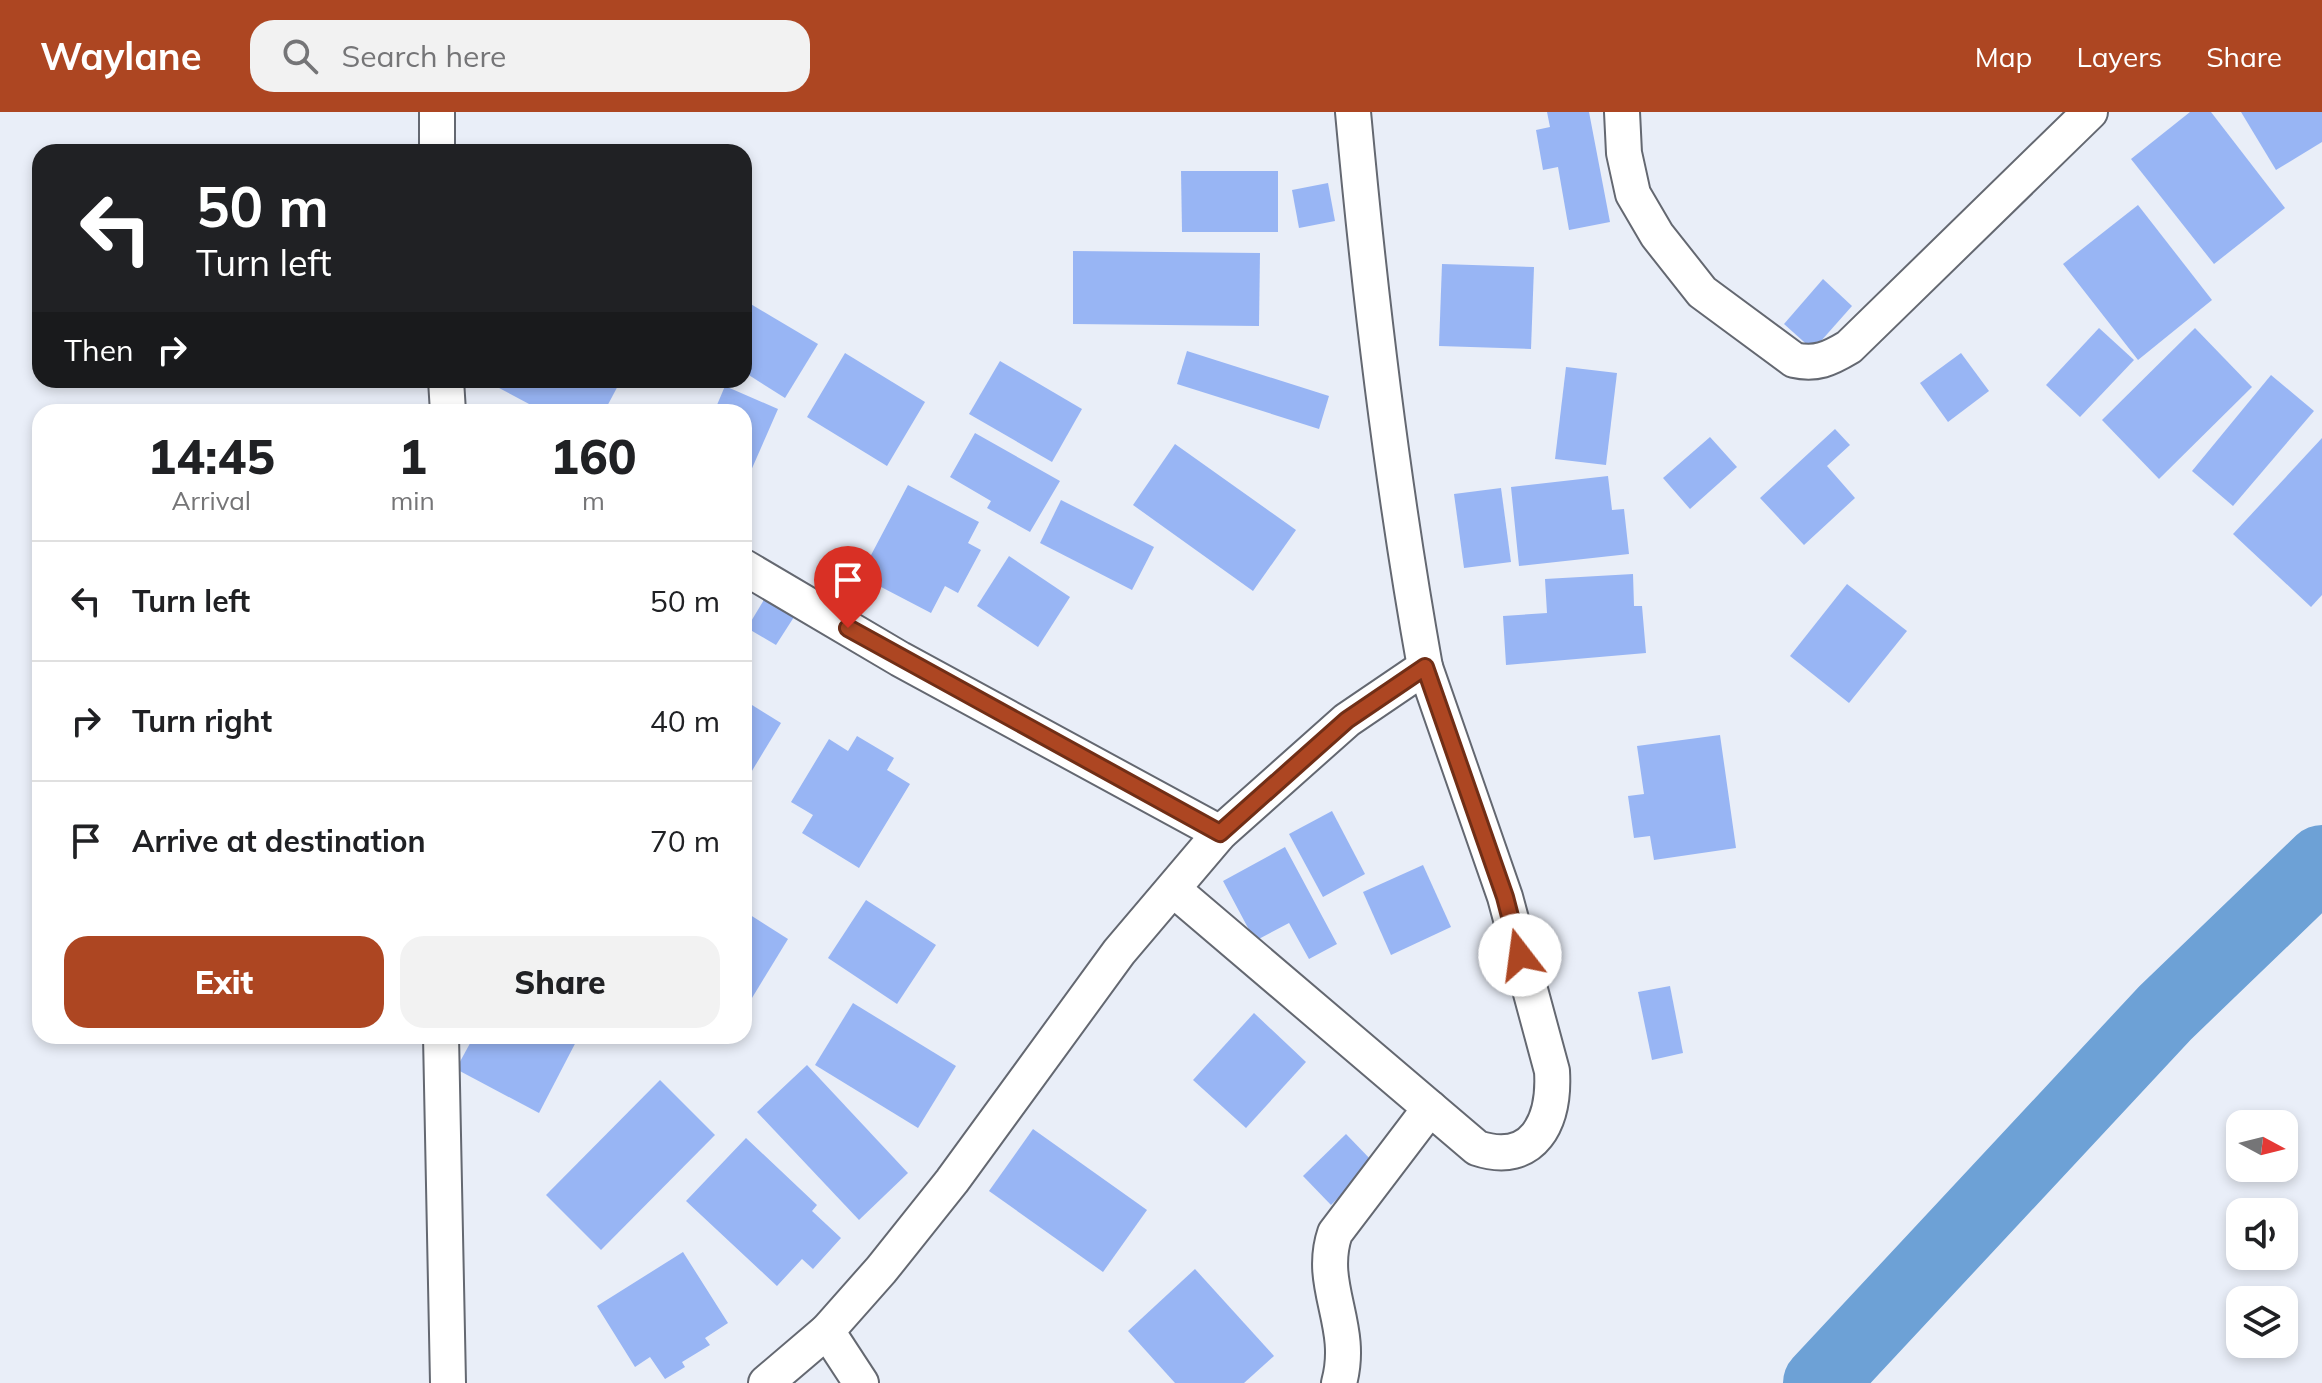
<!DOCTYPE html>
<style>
:root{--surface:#fff;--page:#f2f2f2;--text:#202124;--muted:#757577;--line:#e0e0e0;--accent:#ad4622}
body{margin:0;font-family:Mulish,sans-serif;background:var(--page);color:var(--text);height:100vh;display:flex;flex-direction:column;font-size:30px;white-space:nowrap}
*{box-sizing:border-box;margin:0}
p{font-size:26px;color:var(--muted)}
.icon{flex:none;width:44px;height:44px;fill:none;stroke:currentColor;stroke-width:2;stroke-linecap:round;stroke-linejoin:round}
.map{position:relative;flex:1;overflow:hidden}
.details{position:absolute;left:32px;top:292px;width:720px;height:640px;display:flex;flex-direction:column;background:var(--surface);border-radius:24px;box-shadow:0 4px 12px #0003}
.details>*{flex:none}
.hud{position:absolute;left:32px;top:32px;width:720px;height:244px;border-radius:24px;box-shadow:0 4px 12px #0003;background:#202124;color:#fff;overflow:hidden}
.needle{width:52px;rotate:97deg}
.buttons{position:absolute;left:2226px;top:998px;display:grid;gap:16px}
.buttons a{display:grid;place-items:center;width:72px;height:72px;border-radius:16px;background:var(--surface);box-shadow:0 4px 12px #0003;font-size:40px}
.pin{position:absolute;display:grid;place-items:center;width:68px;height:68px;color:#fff;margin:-82px -34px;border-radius:50% 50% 50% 0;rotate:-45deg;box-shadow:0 0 8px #0007}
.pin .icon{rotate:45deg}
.me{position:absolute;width:88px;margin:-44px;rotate:345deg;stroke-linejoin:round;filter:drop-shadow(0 0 6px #0008)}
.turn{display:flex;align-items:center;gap:28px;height:168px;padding:0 32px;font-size:36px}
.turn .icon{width:104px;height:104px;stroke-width:2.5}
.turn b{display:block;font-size:56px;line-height:68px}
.then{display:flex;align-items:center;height:76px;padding:0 32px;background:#0003;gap:16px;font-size:30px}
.eta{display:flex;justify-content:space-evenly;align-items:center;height:136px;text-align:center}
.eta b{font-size:48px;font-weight:800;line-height:56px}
.cta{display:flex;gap:16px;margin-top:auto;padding:16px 32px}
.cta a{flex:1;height:92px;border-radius:24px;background:var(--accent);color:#fff;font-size:32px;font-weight:800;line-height:92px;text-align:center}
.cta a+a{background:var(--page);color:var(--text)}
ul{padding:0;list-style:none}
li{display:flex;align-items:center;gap:24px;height:120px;padding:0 32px;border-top:2px solid var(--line)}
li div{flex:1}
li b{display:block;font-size:30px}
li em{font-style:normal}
header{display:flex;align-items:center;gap:48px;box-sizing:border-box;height:112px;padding:0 40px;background:var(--accent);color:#fff}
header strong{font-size:38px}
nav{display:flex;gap:44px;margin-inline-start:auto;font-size:28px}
.search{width:560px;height:72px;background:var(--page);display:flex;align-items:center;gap:20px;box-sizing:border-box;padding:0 28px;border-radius:24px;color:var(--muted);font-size:30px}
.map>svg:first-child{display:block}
</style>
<header>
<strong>Waylane</strong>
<div class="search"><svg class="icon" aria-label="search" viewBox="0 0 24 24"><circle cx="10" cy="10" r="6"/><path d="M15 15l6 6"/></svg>Search here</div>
<nav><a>Map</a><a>Layers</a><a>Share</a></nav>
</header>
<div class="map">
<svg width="2322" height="1271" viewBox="0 0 2322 1271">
<rect width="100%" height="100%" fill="#e9eef8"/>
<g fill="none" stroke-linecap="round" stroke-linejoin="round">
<!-- river -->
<polyline stroke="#6da1d6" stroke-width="74" points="1820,1271 2165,901 2322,750"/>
</g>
<!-- building -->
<g fill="#98b5f4">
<polygon points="1547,0 1589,0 1610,110 1569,118 1558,55 1543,58 1536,18 1550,15"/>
<polygon points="2190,0 2211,0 2285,96 2214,152 2131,47"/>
<polygon points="2241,0 2322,0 2322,30 2276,58"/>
<polygon points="1181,59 1278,59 1278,120 1182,120"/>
<polygon points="1328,71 1335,109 1299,116 1292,78"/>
<polygon points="2138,93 2212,188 2138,248 2063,152"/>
<polygon points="1073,139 1260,141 1259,214 1073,212"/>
<polygon points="1442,152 1534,155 1531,237 1439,234"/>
<polygon points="1823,167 1852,194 1813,238 1784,212"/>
<polygon points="744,188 818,232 785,286 744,260"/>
<polygon points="2099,216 2134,248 2080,305 2046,273"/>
<polygon points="2195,216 2252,275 2159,367 2102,308"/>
<polygon points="1187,239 1329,284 1319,317 1177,272"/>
<polygon points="845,241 925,290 887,354 807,305"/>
<polygon points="1961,241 1989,279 1948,310 1920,271"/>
<polygon points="1000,249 1082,297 1052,350 969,302"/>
<polygon points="1566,255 1617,261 1606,353 1555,347"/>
<polygon points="2271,263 2314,299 2233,394 2192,359"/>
<polygon points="484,268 621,268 604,300 544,300"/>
<polygon points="725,274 778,297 746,370 744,300 714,300"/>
<polygon points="1835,317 1850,333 1827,354 1855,386 1804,433 1760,386"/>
<polygon points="975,321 1060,369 1030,420 987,396 991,389 950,365"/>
<polygon points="1710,325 1737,355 1690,397 1663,366"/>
<polygon points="2322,326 2322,483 2311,495 2233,422"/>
<polygon points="1175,332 1296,418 1253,479 1133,393"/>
<polygon points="1608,364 1612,398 1624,397 1629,442 1519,454 1511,375"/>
<polygon points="908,373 979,410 968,431 981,438 958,481 945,474 931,501 860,464"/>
<polygon points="1501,376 1511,450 1464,456 1454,382"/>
<polygon points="1061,388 1154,435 1132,478 1040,431"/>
<polygon points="1009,444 1070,485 1038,535 977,494"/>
<polygon points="1633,462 1634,494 1642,494 1646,541 1506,553 1503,504 1547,501 1545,467"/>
<polygon points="1847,472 1907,519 1849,591 1790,544"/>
<polygon points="765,486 794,505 776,533 747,516"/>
<polygon points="744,588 781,611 744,672"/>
<polygon points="1720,623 1736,736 1654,748 1650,724 1634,726 1628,684 1644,682 1637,634"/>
<polygon points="857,624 894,646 887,658 910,672 859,756 802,721 813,703 791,690 829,627 848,639"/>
<polygon points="1332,699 1365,762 1323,785 1289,722"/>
<polygon points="1285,735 1337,832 1309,847 1289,811 1255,829 1223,769"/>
<polygon points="1423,753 1451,815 1391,843 1363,780"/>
<polygon points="866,788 936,833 897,892 828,846"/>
<polygon points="744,799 788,827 744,899"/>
<polygon points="1670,874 1683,941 1652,948 1638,880"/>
<polygon points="853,891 956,954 918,1016 815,953"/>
<polygon points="1254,901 1306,950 1246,1016 1193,968"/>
<polygon points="474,924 579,924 539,1001 456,957"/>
<polygon points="807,953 908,1061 859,1108 757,1000"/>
<polygon points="660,968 715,1023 601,1138 546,1083"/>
<polygon points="1033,1017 1147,1098 1103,1160 989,1079"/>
<polygon points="1346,1022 1374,1051 1331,1093 1303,1064"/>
<polygon points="746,1026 817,1093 812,1099 841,1126 813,1157 802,1147 777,1174 686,1089"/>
<polygon points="683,1140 728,1211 705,1226 710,1233 682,1250 685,1255 665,1267 650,1245 635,1255 597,1194"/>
<polygon points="1195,1157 1274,1244 1244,1271 1175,1271 1128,1219"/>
</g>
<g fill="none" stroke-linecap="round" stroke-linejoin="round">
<defs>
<g id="minor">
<path d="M1622,0L1624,41L1633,82L1657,123L1702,180L1794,248C1816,253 1829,247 1849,235L2090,0"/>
<polyline points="437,40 437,0"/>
<polyline points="446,268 448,300"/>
<polyline points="744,455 900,547 1220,721"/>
<path d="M1174,778L1477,1036C1534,1055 1555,1009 1552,959L1505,785L1425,555"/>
<polyline points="441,924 448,1271"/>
<polyline points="827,1219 861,1271"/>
<path d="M766,1271L827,1219L881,1158L952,1069L1119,840L1220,721L1347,608L1425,555C1392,371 1370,186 1353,0"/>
<path d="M1339,1271C1355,1213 1317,1174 1335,1121L1430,996"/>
</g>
</defs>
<!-- minor casing -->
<use href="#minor" stroke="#646871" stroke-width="38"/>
<!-- minor -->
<use href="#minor" stroke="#fff" stroke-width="34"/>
</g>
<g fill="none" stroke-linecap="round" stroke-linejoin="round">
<defs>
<polyline id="route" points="848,516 1220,721 1347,608 1425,555 1505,785 1520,843"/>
</defs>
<!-- route casing -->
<use href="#route" stroke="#702e16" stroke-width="20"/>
<!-- route -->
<use href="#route" stroke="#ad4622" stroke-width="14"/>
</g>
</svg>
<div class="buttons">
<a><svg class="needle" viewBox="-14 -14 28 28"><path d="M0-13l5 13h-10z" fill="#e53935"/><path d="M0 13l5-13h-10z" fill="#757577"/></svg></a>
<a><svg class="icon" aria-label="sound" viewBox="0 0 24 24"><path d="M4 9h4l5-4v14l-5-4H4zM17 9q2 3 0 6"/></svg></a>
<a><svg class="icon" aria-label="layers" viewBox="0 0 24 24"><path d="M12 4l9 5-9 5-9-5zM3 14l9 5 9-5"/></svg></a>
</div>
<div class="pin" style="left:848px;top:516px;background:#d93025"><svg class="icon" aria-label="arrive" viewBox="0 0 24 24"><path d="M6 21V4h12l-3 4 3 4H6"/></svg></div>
<svg class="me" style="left:1520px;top:843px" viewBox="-20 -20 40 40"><circle r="19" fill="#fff"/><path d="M0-13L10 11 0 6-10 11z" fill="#ad4622"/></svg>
<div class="hud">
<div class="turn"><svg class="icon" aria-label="left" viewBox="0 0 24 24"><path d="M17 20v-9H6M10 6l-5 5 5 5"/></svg><div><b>50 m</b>Turn left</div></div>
<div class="then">Then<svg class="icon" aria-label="right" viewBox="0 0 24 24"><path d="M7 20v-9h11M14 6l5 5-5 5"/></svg></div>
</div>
<section class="details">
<div class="eta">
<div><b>14:45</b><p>Arrival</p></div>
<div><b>1</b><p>min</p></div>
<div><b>160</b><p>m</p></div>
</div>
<ul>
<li><svg class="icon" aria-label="left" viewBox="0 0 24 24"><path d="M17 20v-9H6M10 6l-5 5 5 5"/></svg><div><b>Turn left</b></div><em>50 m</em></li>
<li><svg class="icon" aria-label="right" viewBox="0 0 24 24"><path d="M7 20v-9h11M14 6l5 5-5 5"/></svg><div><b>Turn right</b></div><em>40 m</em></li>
<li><svg class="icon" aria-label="arrive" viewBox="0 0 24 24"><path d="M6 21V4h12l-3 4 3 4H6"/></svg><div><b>Arrive at destination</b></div><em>70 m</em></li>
</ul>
<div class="cta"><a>Exit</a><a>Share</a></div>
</section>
</div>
